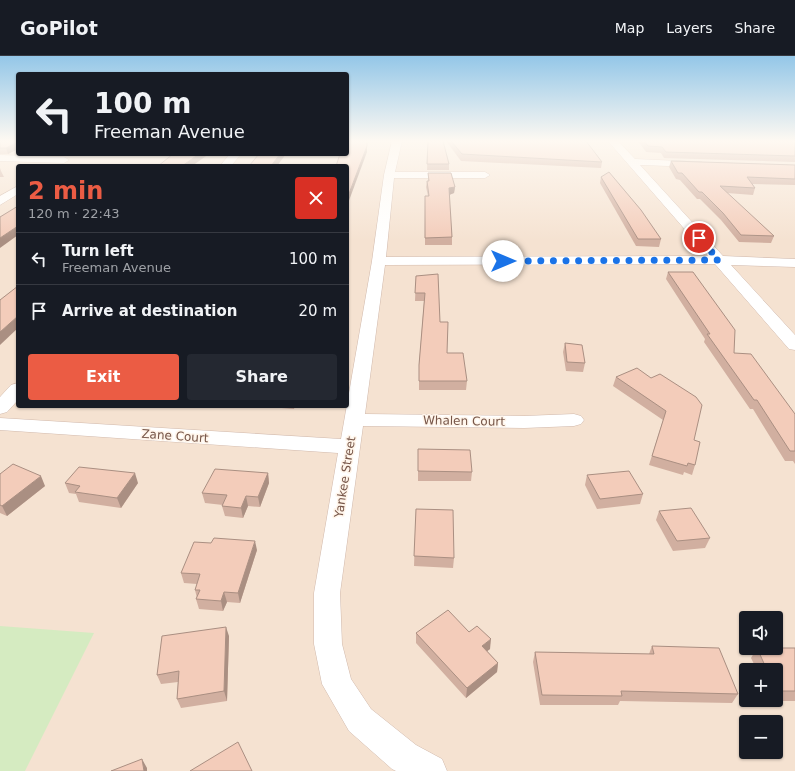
<!DOCTYPE html>
<meta charset="utf-8">
<style>
:root{--surface:#171b24;--page:#242831;--text:#f1f3f6;--muted:#9ea1a6;--line:#363941;--accent:#eb5c44}
body{margin:0;font-family:"DejaVu Sans",sans-serif;background:var(--page);color:var(--text);height:100vh;display:flex;flex-direction:column;font-size:15px;white-space:nowrap}
*{box-sizing:border-box;margin:0}
p{font-size:13px;color:var(--muted)}
.icon{flex:none;width:22px;height:22px;fill:none;stroke:currentColor;stroke-width:2;stroke-linecap:round;stroke-linejoin:round}
.map{position:relative;flex:1;overflow:hidden}
.side{position:absolute;left:16px;top:108px;width:333px;height:244px;display:flex;flex-direction:column;background:var(--surface);border-radius:4px;box-shadow:0 1px 3px #0004}
.side>*{flex:none}
.hud{position:absolute;left:16px;top:16px;width:333px;height:84px;border-radius:4px;box-shadow:0 1px 3px #0004;background:#171b24;color:var(--text);overflow:hidden}
.controls{position:absolute;left:739px;top:555px;display:grid;gap:8px}
.controls a{display:grid;place-items:center;width:44px;height:44px;border-radius:4px;background:var(--surface);box-shadow:0 1px 3px #0004;font-size:20px}
.pin{position:absolute;display:grid;place-items:center;width:34px;height:34px;color:#fff;margin:-17px;border:2px solid #fff;border-radius:50%;box-shadow:0 1px 4px #0007}
.me{position:absolute;width:44px;margin:-22px;rotate:90deg;stroke-linejoin:round;filter:drop-shadow(0 0 3px #0008)}
.turn{display:flex;align-items:center;gap:14px;height:84px;padding:0 12px;font-size:18px}
.turn .icon{width:52px;height:52px;stroke-width:2.5}
.turn b{display:block;font-size:28px;line-height:34px}
.round{display:grid;place-items:center;flex:none;width:42px;height:42px;border-radius:4px;background:var(--page)}
.summary{display:flex;align-items:center;justify-content:space-between;height:68px;padding:0 12px}
h1{font-size:24px;font-weight:700;line-height:30px;color:var(--accent)}
.cta{display:flex;gap:8px;margin-top:auto;padding:8px 12px}
.cta a{flex:1;height:46px;border-radius:4px;background:var(--accent);color:#fff;font-size:16px;font-weight:700;line-height:46px;text-align:center}
.cta a+a{background:var(--page);color:var(--text)}
ul{padding:0;list-style:none}
li{display:flex;align-items:center;gap:12px;height:52px;padding:0 12px;border-top:1px solid var(--line)}
li div{flex:1}
li b{display:block;font-size:15px}
li em{font-style:normal}
header{display:flex;align-items:center;gap:24px;box-sizing:border-box;height:56px;padding:0 20px;background:var(--surface);border-bottom:1px solid var(--line)}
header strong{font-size:19px}
nav{display:flex;gap:22px;margin-inline-start:auto;font-size:14px}
.map>svg:first-child{display:block}
</style>
<header>
<strong>GoPilot</strong>
<nav><a>Map</a><a>Layers</a><a>Share</a></nav>
</header>
<div class="map">
<svg width="795" height="715" viewBox="0 0 795 715">
<rect width="100%" height="100%" fill="#fdf1e3"/>
<!-- residential -->
<path fill="#f5e2d1" fill-rule="evenodd" d="M0,85H18V98H347V85H795V715H0ZM18,110H347V350H18ZM746,562H776V592H746ZM746,614H776V644H746ZM746,666H776V696H746Z"/>
<!-- green -->
<polygon fill="#d5ebc1" points="0,570 94,577 25,715 0,715"/>
<g fill="none" stroke-linecap="round" stroke-linejoin="round">
<defs>
<g id="street">
<polygon points="392,85 402,85 395,116 485,116 490,119 485,122 394,122 386,201 708,200 608,85 618,85 635,103 702,106 703,108 702,110 698,111 640,109 723,200 795,203 795,211 731,209 795,279 795,294 789,293 715,208 385,209 365,358 524,360 574,358 581,360 584,364 581,368 574,370 524,372 363,370 340,537 342,588 351,623 371,653 416,689 442,703 447,715 396,715 392,713 349,675 322,628 314,588 314,537 338,397 0,374 0,362 341,383 372,205 384,119"/>
<polygon points="230,98 241,98 231,110 220,110"/>
<polygon points="0,99 64,101 69,104 64,107 0,105"/>
<polygon points="18,130 18,138 0,149 0,140"/>
<polygon points="18,327 18,344 7,356 0,358 0,341 11,329"/>
</g>
</defs>
<!-- street casing -->
<use href="#street" stroke="#d1b9ac" stroke-width="1"/>
<!-- street -->
<use href="#street" fill="#fff" fill-rule="evenodd"/>
</g>
<!-- wall -->
<g fill="#d1afa0">
<polygon points="0,85 18,85 18,93 8,98 0,98"/>
<polygon points="428,85 449,108 449,114 427,114"/>
<polygon points="446,85 586,85 602,106 601,112 461,105"/>
<polygon points="638,85 795,85 795,106 664,102 661,97 646,96"/>
<polygon points="671,105 795,109 795,129 752,128 755,132 753,139 727,137 774,180 771,187 739,186 721,164 700,143 697,143 680,124 676,123 669,111"/>
<polygon points="0,112 1,115 4,121 0,121"/>
<polygon points="428,117 455,131 454,137 449,139 452,181 452,189 425,189 425,140 428,140 426,131 427,125 428,125"/>
<polygon points="601,121 661,183 659,191 636,190 600,127"/>
<polygon points="668,216 734,297 795,358 795,408 793,405 785,405 753,353 750,353 704,286 705,283 666,223"/>
<polygon points="416,220 440,266 447,297 467,325 466,334 419,334 419,309 424,245 415,245"/>
<polygon points="565,287 585,307 583,316 566,315 563,296"/>
<polygon points="616,321 651,322 694,384 695,409 692,419 684,416 683,419 649,409 663,364 613,330"/>
<polygon points="257,350 295,350 294,353"/>
<polygon points="418,393 472,416 471,425 418,425"/>
<polygon points="268,417 269,427 260,451 248,450 243,462 225,460 222,450 223,449 205,447 202,437"/>
<polygon points="0,418 45,430 7,460 0,457"/>
<polygon points="587,419 643,438 640,448 597,453 585,429"/>
<polygon points="65,427 138,427 121,452 79,446 76,438 69,437"/>
<polygon points="416,453 454,502 453,512 414,510"/>
<polygon points="659,455 710,482 705,492 673,495 656,464"/>
<polygon points="257,494 240,547 227,546 223,555 199,553 196,543 197,542 195,534 197,528 184,527 181,517"/>
<polygon points="469,576 490,593 487,595 498,607 497,616 466,642 416,587 416,577"/>
<polygon points="229,580 227,645 181,652 177,643 178,626 161,628 157,619"/>
<polygon points="652,590 738,638 732,647 620,645 618,649 540,649 533,606 535,596 649,598"/>
<polygon points="757,592 795,592 795,645 771,645 771,644 776,644 776,614 757,614 751,602"/>
</g>
<!-- shaded-wall -->
<g fill="#aa8f82">
<polygon points="18,86 18,93 8,98 6,92"/>
<polygon points="367,90 367,96 347,150 347,143"/>
<polygon points="199,98 209,98 192,110 182,110"/>
<polygon points="280,98 286,98 277,110 271,110"/>
<polygon points="455,131 454,137 449,139 449,132"/>
<polygon points="18,170 18,179 0,192 0,182"/>
<polygon points="18,260 18,272 0,289 0,276"/>
<polygon points="135,417 138,427 121,452 117,442"/>
<polygon points="268,417 269,427 260,451 258,441"/>
<polygon points="41,420 45,430 7,460 2,450"/>
<polygon points="246,440 248,450 243,462 241,452"/>
<polygon points="255,485 257,494 240,547 238,537"/>
<polygon points="224,536 227,546 223,555 221,545"/>
<polygon points="226,571 229,580 227,645 224,635"/>
<polygon points="491,583 490,593 481,600 482,590"/>
<polygon points="498,607 497,616 466,642 467,632"/>
<polygon points="142,703 147,712 147,715 144,715"/>
</g>
<!-- building -->
<g fill="#f3ccba" stroke="#aa8f82">
<polygon points="0,85 18,85 18,86 6,92 0,92"/>
<polygon points="347,85 367,85 367,90 347,143 347,110 336,110 340,98 347,98"/>
<polygon points="428,85 443,85 449,108 427,108"/>
<polygon points="451,85 586,85 602,106 462,98"/>
<polygon points="644,85 795,85 795,100 666,96 662,91 648,90"/>
<polygon points="173,98 199,98 182,110 158,110"/>
<polygon points="259,98 280,98 271,110 249,110"/>
<polygon points="671,105 795,109 795,123 747,121 755,132 720,130 774,180 741,179 723,157 702,136 699,136 682,117 678,117"/>
<polygon points="609,116 641,154 661,183 638,183 601,121"/>
<polygon points="428,117 451,117 455,131 449,132 452,181 425,182 425,140 429,140 427,125 429,125"/>
<polygon points="18,150 18,170 0,182 0,161"/>
<polygon points="668,216 693,216 735,274 734,297 751,298 795,358 795,395 790,395 757,344 754,344 707,278 710,278"/>
<polygon points="438,218 440,266 448,266 447,297 463,297 467,325 419,325 419,309 425,237 415,237 416,220"/>
<polygon points="18,230 18,260 0,276 0,244"/>
<polygon points="565,287 582,289 585,307 567,306"/>
<polygon points="637,312 651,322 660,318 696,341 702,349 694,384 700,386 695,409 688,407 687,410 652,400 666,355 616,321"/>
<polygon points="418,393 470,394 472,416 418,415"/>
<polygon points="13,408 41,420 2,450 0,449 0,418"/>
<polygon points="79,411 135,417 117,442 75,436 80,430 65,427"/>
<polygon points="215,413 268,417 258,441 246,440 241,452 222,450 227,439 202,437"/>
<polygon points="629,415 643,438 600,443 587,419"/>
<polygon points="691,452 710,482 677,485 659,455"/>
<polygon points="416,453 453,454 454,502 414,500"/>
<polygon points="214,482 255,485 238,537 224,536 221,545 196,543 200,534 195,534 200,518 181,517 194,486 211,487"/>
<polygon points="448,554 469,576 477,570 491,583 482,590 498,607 467,632 416,577"/>
<polygon points="226,571 224,635 177,643 179,615 157,619 162,580"/>
<polygon points="652,590 719,592 738,638 621,635 622,640 542,639 535,596 654,598"/>
<polygon points="757,592 795,592 795,635 777,635 776,632 776,614 767,614"/>
<polygon points="238,686 252,715 190,715"/>
<polygon points="142,703 144,715 111,715"/>
</g>
<!-- sky -->
<linearGradient id="sky" x2="0" y2="1"><stop stop-color="#94c7e8"/><stop offset="0.46" stop-color="#fef9f2"/><stop offset="1" stop-color="#fef9f2" stop-opacity="0"/></linearGradient>
<rect width="795" height="185" fill="url(#sky)"/>
<g fill="none" stroke-linecap="round" stroke-linejoin="round">
<!-- route -->
<polyline stroke="#1a73e8" stroke-width="7" stroke-dasharray="0 12.6" points="503,205 719,204 699,182"/>
</g>
<g text-anchor="middle" stroke-width="3" stroke-linejoin="round" paint-order="stroke">
<!-- street labels -->
<g font-size="12" fill="#765548" stroke="#fff5ea">
<text transform="translate(464 365) rotate(1)" y="4">Whalen Court</text>
<text transform="translate(175 380) rotate(4)" y="4">Zane Court</text>
<text transform="translate(345 421) rotate(-81)" y="4">Yankee Street</text>
</g>
</g>
</svg>
<div class="controls">
<a><svg class="icon" aria-label="sound" viewBox="0 0 24 24"><path d="M4 9h4l5-4v14l-5-4H4zM17 9q2 3 0 6"/></svg></a>
<a>+</a>
<a>−</a>
</div>
<div class="pin" style="left:699px;top:182px;background:#d93025"><svg class="icon" aria-label="arrive" viewBox="0 0 24 24"><path d="M6 21V4h12l-3 4 3 4H6"/></svg></div>
<svg class="me" style="left:503px;top:205px" viewBox="-20 -20 40 40"><circle r="19" fill="#fff"/><path d="M0-13L10 11 0 6-10 11z" fill="#1a73e8"/></svg>
<div class="hud">
<div class="turn"><svg class="icon" aria-label="left" viewBox="0 0 24 24"><path d="M17 20v-9H6M10 6l-5 5 5 5"/></svg><div><b>100 m</b>Freeman Avenue</div></div>
</div>
<section class="side">
<div class="summary"><div><h1>2 min</h1><p>120 m · 22:43</p></div><a class="round" style="background:#d93025;color:#fff"><svg class="icon" aria-label="close" viewBox="0 0 24 24"><path d="M6 6l12 12M18 6L6 18"/></svg></a></div>
<ul>
<li><svg class="icon" aria-label="left" viewBox="0 0 24 24"><path d="M17 20v-9H6M10 6l-5 5 5 5"/></svg><div><b>Turn left</b><p>Freeman Avenue</p></div><em>100 m</em></li>
<li><svg class="icon" aria-label="arrive" viewBox="0 0 24 24"><path d="M6 21V4h12l-3 4 3 4H6"/></svg><div><b>Arrive at destination</b></div><em>20 m</em></li>
</ul>
<div class="cta"><a>Exit</a><a>Share</a></div>
</section>
</div>
